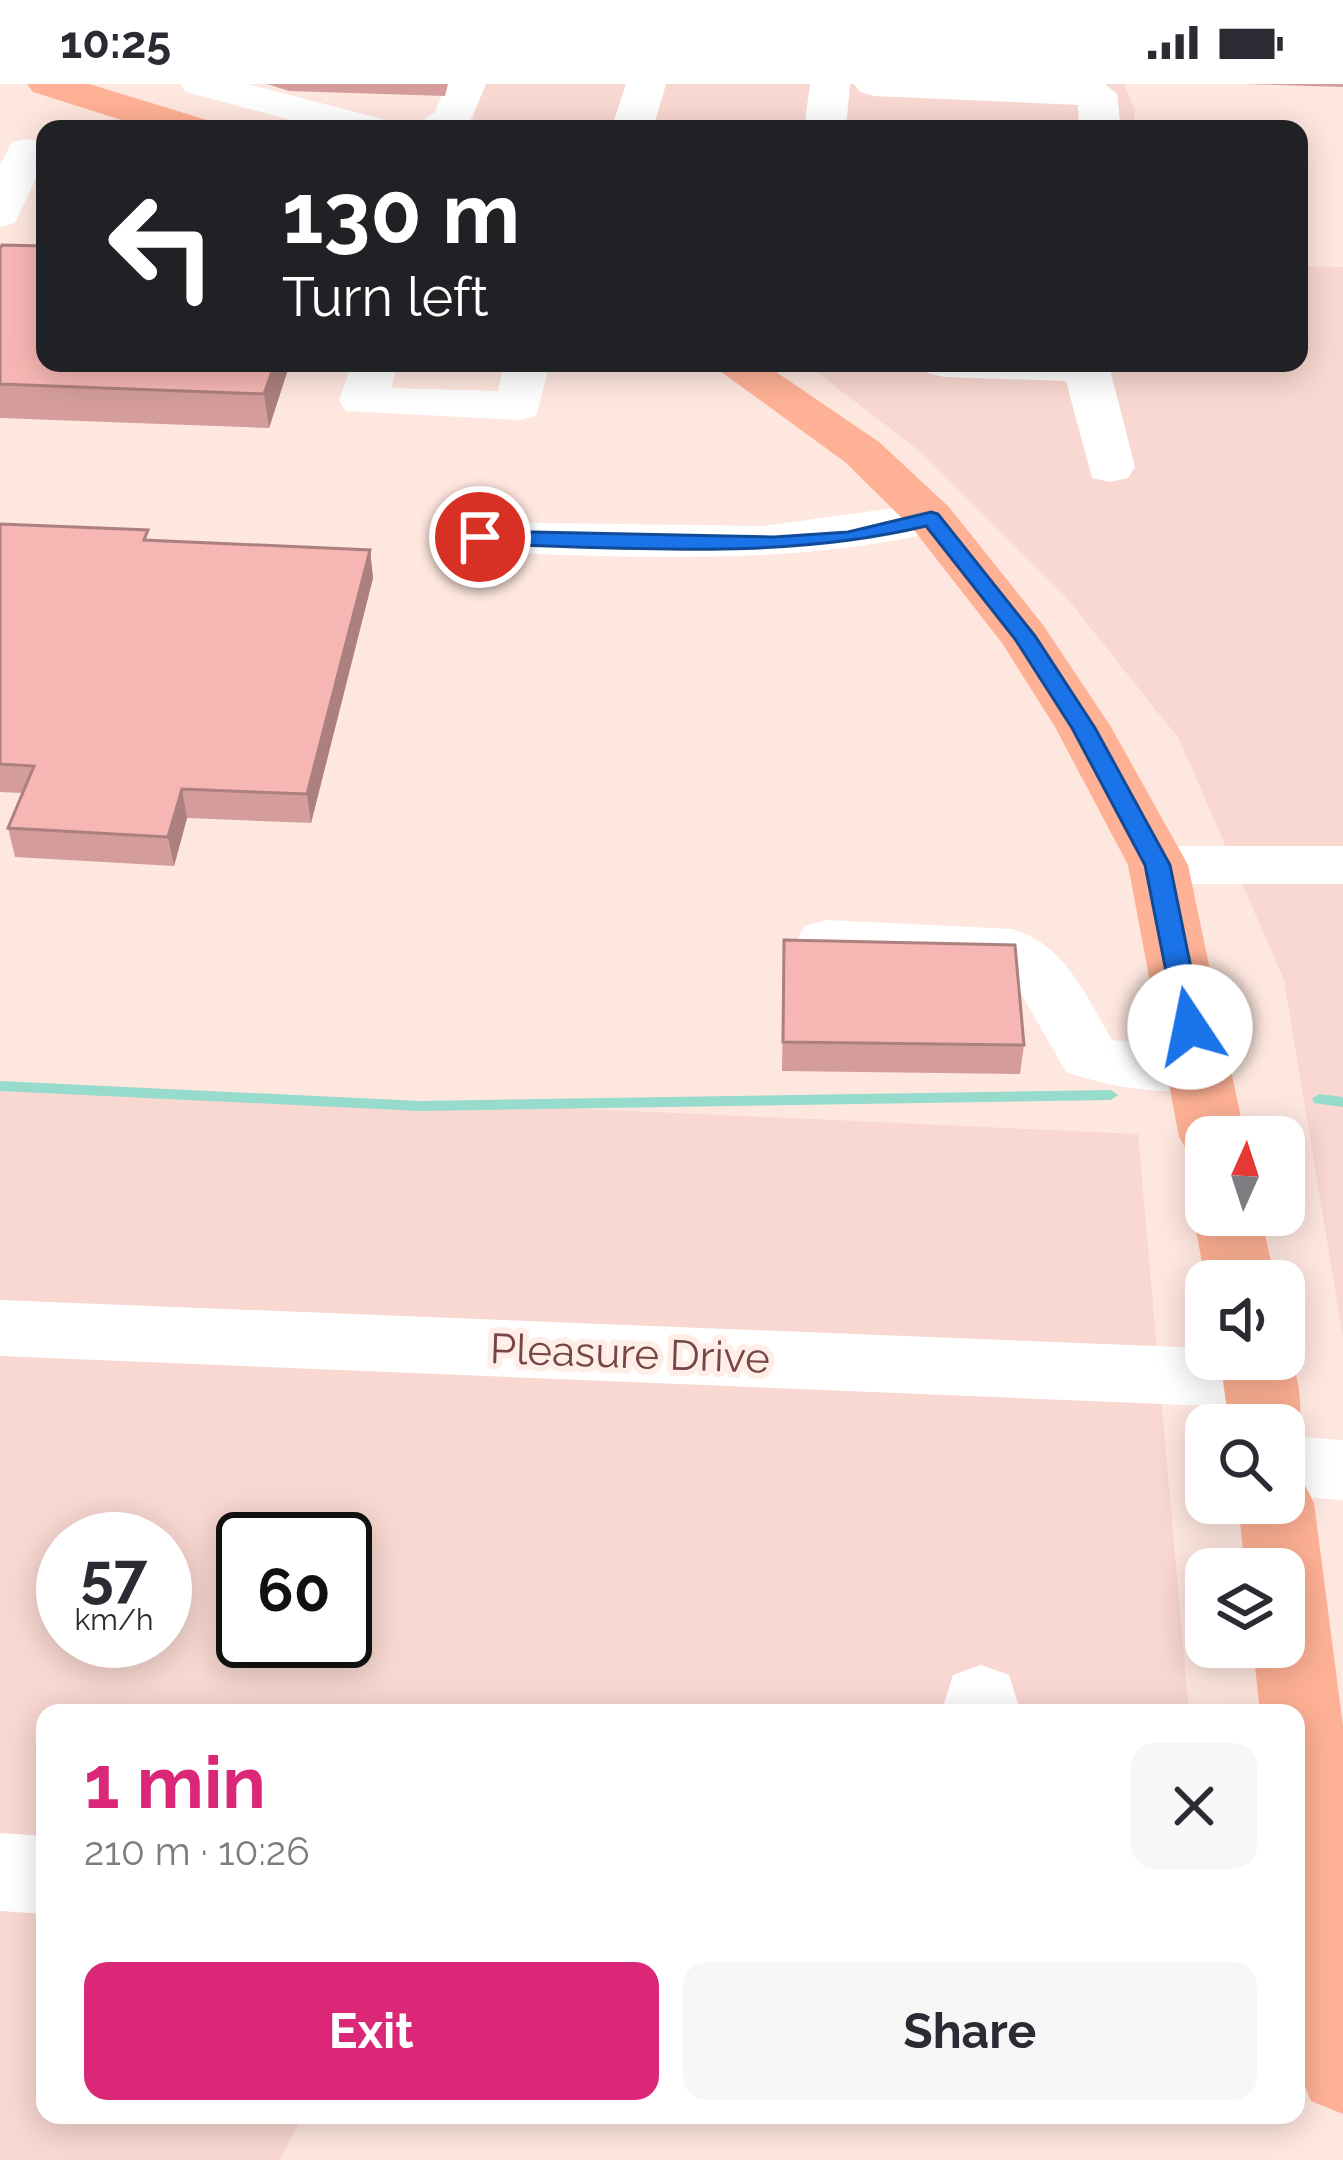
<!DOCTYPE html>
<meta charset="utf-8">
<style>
:root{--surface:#fff;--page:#f7f7f7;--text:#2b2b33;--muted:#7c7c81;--accent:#db2777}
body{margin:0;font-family:Raleway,sans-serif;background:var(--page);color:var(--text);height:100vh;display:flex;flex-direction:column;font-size:45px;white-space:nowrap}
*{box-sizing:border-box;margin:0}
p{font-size:39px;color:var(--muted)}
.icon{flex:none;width:66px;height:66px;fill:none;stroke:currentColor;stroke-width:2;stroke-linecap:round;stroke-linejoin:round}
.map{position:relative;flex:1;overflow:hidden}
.sheet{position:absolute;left:36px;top:1620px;width:1269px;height:420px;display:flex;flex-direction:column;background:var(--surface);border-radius:24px;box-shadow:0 6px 30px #0003}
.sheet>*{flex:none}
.banner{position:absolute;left:36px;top:36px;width:1272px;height:252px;border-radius:24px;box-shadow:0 6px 30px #0003;background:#202124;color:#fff;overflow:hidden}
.needle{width:78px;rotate:3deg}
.fabs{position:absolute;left:1185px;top:1032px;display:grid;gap:24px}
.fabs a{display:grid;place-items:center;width:120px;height:120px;border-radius:24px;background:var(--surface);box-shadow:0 6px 30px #0003;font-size:60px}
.speed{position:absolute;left:36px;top:1428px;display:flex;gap:24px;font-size:60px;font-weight:700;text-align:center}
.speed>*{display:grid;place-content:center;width:156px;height:156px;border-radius:50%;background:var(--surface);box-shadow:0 6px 30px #0003;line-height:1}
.speed small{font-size:30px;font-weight:400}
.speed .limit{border:6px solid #111;border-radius:18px;background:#fff;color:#111}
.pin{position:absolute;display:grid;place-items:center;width:102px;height:102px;color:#fff;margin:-51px;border:6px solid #fff;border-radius:50%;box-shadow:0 3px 12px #0007}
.me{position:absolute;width:132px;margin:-66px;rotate:349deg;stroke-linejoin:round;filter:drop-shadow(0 0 9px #0008)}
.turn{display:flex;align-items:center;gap:42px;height:252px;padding:0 48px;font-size:54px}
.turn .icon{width:156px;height:156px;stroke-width:2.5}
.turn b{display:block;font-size:84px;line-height:102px}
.round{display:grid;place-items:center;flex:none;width:126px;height:126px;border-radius:24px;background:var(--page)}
.summary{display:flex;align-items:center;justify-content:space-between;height:204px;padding:0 48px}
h1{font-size:72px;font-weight:700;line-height:90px;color:var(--accent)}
.action{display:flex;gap:24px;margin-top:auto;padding:24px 48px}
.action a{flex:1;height:138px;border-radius:24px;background:var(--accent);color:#fff;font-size:48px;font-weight:700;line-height:138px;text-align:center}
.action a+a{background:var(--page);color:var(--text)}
.status{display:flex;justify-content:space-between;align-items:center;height:84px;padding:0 60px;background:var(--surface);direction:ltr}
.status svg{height:33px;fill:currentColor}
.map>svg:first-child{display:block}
</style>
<div class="status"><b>10:25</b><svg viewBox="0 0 49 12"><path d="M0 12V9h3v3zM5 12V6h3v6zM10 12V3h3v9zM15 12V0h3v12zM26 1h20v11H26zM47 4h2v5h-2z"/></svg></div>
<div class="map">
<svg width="1343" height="2076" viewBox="0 0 1343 2076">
<rect width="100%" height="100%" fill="#fee7df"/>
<!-- residential -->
<g fill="#f8d8d0" fill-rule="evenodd">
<polygon points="485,0 1124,0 1135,26 1132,45 470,45"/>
<polygon points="1299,182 1343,183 1343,1254 1284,896 1179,655 1066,513 922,369 805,279 1299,279"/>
<path d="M0,998L1138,1050L1189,1629H45V2031H303L280,2076H0ZM63,1455H165V1557H63ZM243,1455H345V1557H243Z"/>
</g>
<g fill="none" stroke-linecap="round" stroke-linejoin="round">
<!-- stream -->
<g fill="#97dbcd" fill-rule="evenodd">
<polygon points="0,997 420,1017 1111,1006 1118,1011 1111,1016 420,1027 0,1007"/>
<polygon points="1319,1010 1343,1013 1343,1023 1314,1019 1312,1015"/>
</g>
<!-- minor -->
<g fill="#fff" fill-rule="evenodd">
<polygon points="180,0 247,0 386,36 392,45 324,45 186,8"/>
<polygon points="446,0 486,0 467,44 410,45 435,28"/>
<polygon points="626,0 666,0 653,45 611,45"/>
<polygon points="810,0 850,0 846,45 804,45"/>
<polygon points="854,0 1105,0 1117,10 1121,45 1079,45 1078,21 874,12 860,8"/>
<polygon points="27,55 45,59 45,86 41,84 15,139 0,143 0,81 12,58"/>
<polygon points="352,279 398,279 391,304 498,307 504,279 550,279 536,332 519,336 346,327 339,317"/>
<polygon points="921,279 1117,279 1111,289 1135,383 1128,394 1110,398 1092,394 1066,297 944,293 927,289"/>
<path d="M931,419L949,423L956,434L949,445C794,483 638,473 480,468L462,464L454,453L462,442L480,438L763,442Z"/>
<polygon points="1158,762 1343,762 1343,800 1158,800 1137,795 1128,781 1137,767"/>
<path d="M827,836L1012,845C1065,860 1086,912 1112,956L1221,968L1230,984L1221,1000C1171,1015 1114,1004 1066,988L1022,911L996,886L827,878L805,872L796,857L805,842Z"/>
<polygon points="0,1216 1206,1264 1206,1275 1286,1275 1296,1295 1286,1315 1260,1324 0,1272"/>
<polygon points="1284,1352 1343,1356 1343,1416 1284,1412"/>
<polygon points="981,1581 1009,1591 1021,1629 941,1629 953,1591"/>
<polygon points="0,1749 45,1752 45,1830 0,1827"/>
</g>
<!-- major -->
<g fill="#ffb195" fill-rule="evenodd">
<polygon points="27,0 89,0 207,36 213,45 150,45 33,8"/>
<polygon points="709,279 763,279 879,358 949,423 1043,541 1111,643 1188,781 1245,1053 1206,1053 1206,1075 1189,1070 1179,1053 1128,781 1055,643 1002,559 913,445 845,378"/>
<polygon points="1206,1112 1206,1131 1261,1131 1275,1197 1206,1199 1193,1131"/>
<path d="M1284,1260C1300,1290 1307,1332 1292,1362L1284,1365V1341H1229L1220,1275H1284Z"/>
<polygon points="1284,1391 1303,1397 1314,1419 1343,1642 1343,2030 1311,2017 1298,1986 1296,1629 1260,1629 1253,1563 1284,1563 1284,1485 1245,1485 1238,1419 1284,1419"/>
</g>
</g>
<!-- wall -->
<g fill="#d49d9b">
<polygon points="267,0 448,0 445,12 289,7"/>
<polygon points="1245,0 1343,0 1343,3"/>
<polygon points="0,165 45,279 290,279 269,344 0,334"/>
<polygon points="0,440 150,457 370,466 373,494 311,739 187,734 174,782 15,773 8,744 22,709 0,708"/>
<polygon points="784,856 1024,961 1020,990 782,987"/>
</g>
<!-- shaded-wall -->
<g fill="#ac807e">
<polygon points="275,279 290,279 269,344 264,310"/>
<polygon points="370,466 373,494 311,739 307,710"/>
<polygon points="182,705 187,734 174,782 168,753"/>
</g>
<!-- building -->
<g fill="#f6b7b4" stroke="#ac807e" stroke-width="3">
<polygon points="2,161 45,162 45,279 275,279 264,310 0,300 0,165"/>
<polygon points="0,440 148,446 144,456 370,466 307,710 182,705 168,753 8,744 34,682 0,680"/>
<polygon points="784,856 1015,861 1024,961 783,958"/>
</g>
<!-- route -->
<path fill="#1a73e8" stroke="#114b97" stroke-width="3" d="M931,428L938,430L1035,552L1095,644L1170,781L1203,943L1199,950H1180L1177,943L1145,781L1072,644L1015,555L926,442C780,477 630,463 480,460L470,453L480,447L774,453L848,448Z"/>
<g text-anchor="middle" stroke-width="12" stroke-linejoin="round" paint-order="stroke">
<!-- street labels -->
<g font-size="42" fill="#764545" stroke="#ffede7">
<text transform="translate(630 1269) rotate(2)" y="15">Pleasure Drive</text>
</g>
</g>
</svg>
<div class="fabs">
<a><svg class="needle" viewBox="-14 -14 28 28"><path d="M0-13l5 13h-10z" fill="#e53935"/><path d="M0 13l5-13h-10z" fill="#7c7c81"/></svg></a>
<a><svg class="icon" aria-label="sound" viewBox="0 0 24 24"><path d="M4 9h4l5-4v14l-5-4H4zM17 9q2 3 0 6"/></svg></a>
<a><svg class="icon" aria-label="search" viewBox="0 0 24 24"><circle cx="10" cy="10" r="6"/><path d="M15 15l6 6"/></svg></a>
<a><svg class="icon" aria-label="layers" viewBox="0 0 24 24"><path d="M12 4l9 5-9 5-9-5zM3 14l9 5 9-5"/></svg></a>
</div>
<div class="speed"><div>57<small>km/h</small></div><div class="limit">60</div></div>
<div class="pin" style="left:480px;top:453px;background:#d93025"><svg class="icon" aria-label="arrive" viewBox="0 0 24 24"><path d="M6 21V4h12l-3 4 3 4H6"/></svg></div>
<svg class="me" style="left:1190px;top:943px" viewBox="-20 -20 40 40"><circle r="19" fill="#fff"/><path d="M0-13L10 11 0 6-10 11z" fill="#1a73e8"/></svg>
<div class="banner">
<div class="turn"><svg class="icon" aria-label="left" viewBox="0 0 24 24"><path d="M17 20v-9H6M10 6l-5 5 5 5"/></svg><div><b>130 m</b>Turn left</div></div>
</div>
<section class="sheet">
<div class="summary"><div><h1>1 min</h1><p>210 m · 10:26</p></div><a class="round"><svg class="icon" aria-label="close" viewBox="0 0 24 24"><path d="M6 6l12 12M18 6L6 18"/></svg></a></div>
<div class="action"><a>Exit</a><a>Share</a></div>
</section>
</div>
